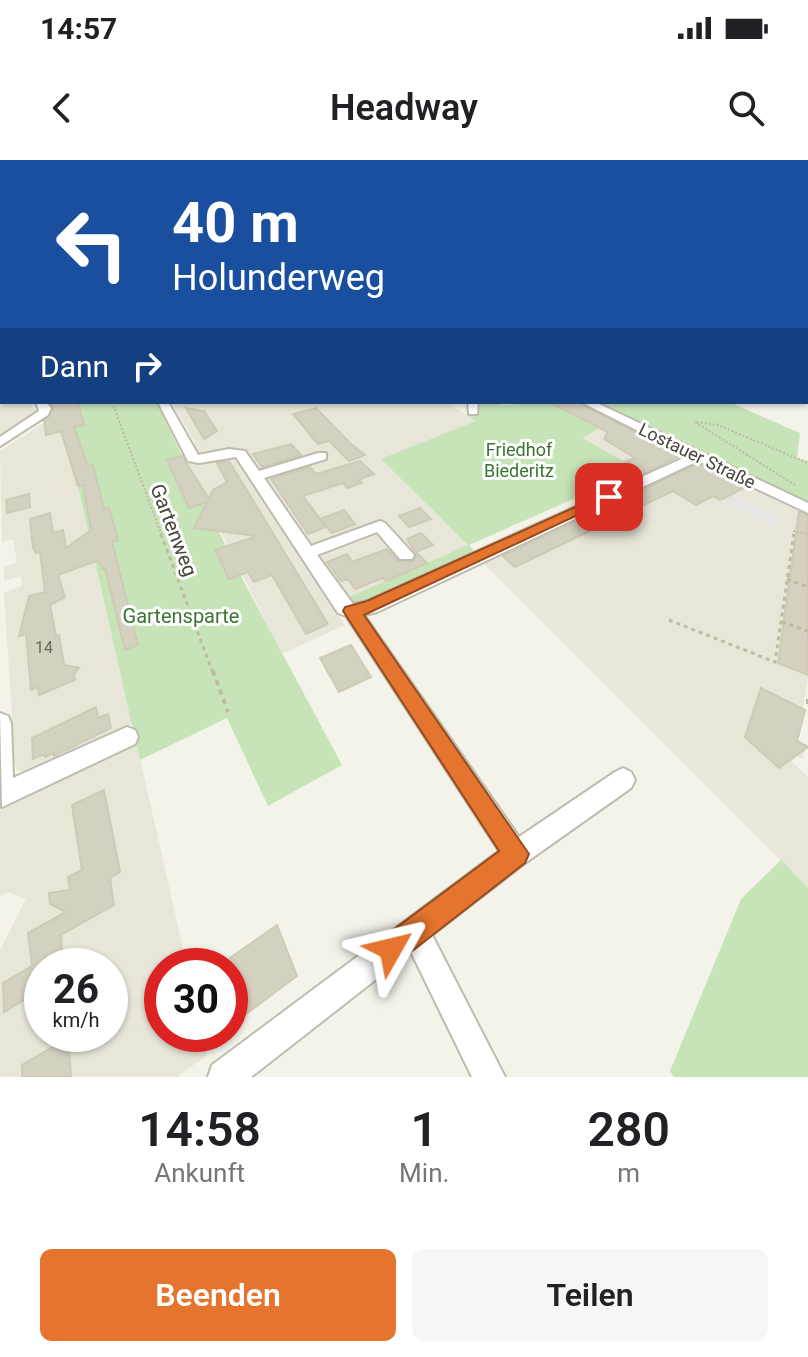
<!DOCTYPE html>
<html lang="de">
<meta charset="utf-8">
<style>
:root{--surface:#fff;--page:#f6f6f6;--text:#202124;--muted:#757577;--accent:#e5742f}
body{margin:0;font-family:Roboto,sans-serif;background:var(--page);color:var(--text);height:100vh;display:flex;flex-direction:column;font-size:30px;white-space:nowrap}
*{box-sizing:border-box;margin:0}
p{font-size:26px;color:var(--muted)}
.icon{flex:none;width:44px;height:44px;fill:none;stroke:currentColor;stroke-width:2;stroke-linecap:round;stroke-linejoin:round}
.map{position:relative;height:917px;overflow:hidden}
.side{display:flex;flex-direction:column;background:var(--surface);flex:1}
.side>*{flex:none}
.top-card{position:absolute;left:0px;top:0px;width:808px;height:244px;box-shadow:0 2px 6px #0004;background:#1a4fa0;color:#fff;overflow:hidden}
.speed{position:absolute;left:24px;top:788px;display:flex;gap:16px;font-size:40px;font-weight:700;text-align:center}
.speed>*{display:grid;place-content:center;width:104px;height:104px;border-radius:50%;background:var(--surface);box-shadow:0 2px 6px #0004;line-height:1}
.speed small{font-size:20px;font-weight:400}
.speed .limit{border:12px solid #d22;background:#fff;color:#111}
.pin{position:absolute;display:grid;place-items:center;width:68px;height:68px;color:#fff;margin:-34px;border-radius:16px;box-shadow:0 4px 12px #0006}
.me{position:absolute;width:88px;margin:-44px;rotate:53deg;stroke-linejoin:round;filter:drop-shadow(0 0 6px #0008)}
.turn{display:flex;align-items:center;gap:28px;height:168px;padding:0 40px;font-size:36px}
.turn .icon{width:104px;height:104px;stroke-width:2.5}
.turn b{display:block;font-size:56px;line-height:68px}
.then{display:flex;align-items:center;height:76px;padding:0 40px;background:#0003;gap:16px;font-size:30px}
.eta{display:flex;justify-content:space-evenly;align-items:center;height:136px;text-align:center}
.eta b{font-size:48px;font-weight:600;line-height:56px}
.action{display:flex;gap:16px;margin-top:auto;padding:16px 40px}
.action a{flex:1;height:92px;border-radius:12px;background:var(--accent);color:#fff;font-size:32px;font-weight:600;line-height:92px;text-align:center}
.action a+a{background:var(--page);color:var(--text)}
.status{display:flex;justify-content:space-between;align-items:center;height:56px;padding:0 40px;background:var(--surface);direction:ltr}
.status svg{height:22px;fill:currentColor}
header{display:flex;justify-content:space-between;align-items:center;height:104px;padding:0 40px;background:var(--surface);font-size:36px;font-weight:600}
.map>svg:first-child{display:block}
</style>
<div class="status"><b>14:57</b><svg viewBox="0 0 49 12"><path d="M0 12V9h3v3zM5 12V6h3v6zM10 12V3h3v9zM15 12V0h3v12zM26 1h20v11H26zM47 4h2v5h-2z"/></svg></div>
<header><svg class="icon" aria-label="back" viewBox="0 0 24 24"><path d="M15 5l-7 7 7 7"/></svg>Headway<svg class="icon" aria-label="search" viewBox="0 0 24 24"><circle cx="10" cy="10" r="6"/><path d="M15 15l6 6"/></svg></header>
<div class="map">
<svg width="808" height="917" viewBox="0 0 808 917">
<rect width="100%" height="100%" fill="#f4f3ea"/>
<!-- residential -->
<g fill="#e7e6d9" fill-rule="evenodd">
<polygon points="0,211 2,242 29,242 36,252 0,275"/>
<polygon points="171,242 446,242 477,261 382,300 469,385 344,439 331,441 345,465 282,494 188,306 195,295 191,286 195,283"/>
<polygon points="549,242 577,242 678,293 639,310 582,277 598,268"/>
<polygon points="60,253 132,564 23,613 16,609 9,579 12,553 4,433 22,426 21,416 4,421 4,407 17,403 13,379 2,382 0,291"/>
<polygon points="699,302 808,356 808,518 797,581 805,586 803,599 794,594 792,602 808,617 808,728 481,401"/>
<path d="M136,581L187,806H162V874H202L207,895L177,917H0V790L26,739L8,732L0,736V646ZM42,806H110V874H42Z"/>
</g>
<!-- green -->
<g fill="#c6e4b7">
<polygon points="53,242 156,242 235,405 342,605 268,646 227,558 140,600 61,253"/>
<polygon points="481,242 505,245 549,242 599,268 583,278 639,310 469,385 475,392 365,442 354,445 344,439 468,385 381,299 476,261 468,256 466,248"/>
<polygon points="598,242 729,242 800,273 797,298 808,301 808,344"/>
<polygon points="781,700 808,728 808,917 674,917 670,911 741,739"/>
</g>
<!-- parking -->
<polygon fill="#e6e5e1" points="735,334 786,359 773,368 722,341"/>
<!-- building -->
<g fill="#d4d1c1" stroke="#cecab5" stroke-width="2">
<polygon points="50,242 78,242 84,265 74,267 88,306 93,305 104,349 109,348 118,380 112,382 138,485 125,490 105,408 102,409 99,400 58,415 65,437 50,445 56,476 59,475 64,505 79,508 74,514 75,520 39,535 38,527 31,530 26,474 19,476 29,436 45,432 40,392 36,393 33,388 30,359 50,353 53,373 63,370 66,388 91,370 83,325 78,326 61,271 46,275 44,261 54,249"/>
<polygon points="549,242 578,242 680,296 644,313 625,302 635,298 604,279 608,272"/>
<polygon points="186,248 204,251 217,271 204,279"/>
<polygon points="316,248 351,284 365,295 349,301 329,281 318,284 293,254"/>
<polygon points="291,284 301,295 262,307 253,294"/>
<polygon points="182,296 209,339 213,330 227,322 217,303 229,301 328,464 306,474 272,415 254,422 248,412 229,419 215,390 257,376 194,368 207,342 189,348 167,300"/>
<polygon points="360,301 374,314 358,320 362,323 347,328 343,323 303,336 326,367 308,374 271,319 310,307 316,314"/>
<polygon points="698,304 746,327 720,340 713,336 696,345 673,331 515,407 503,396"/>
<polygon points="29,334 30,347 7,353 6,340"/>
<polygon points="420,348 431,359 409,367 399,356"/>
<polygon points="344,350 355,364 332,373 320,359"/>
<polygon points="799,352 808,356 808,515 778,503"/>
<polygon points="421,373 433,385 416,392 427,403 386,421 383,418 355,429 348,419 341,421 327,402 347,394 352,402 387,389 398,401 412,402 417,395 407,379"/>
<polygon points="351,485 371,517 339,532 320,498"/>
<polygon points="761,528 805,550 797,581 808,587 779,608 745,577"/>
<polygon points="96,547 98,558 108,554 111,568 54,596 54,593 45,597 45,594 33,599 32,578"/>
<polygon points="104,630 120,712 110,718 114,745 61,775 63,806 42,806 42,829 4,852 3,823 32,806 28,773 66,752 50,744 49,733 70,730 68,717 82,710 72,645"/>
<polygon points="277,765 297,816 230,866 230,798"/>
<polygon points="68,878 71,917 22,917 22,905"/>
</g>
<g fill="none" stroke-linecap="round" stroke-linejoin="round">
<defs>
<g id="minor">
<rect x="0" y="142" width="2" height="4"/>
<rect x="0" y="205" width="2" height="6"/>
<polygon points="36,242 46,242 51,248 48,255 0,286 0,277 39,251"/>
<polygon points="158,242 168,242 198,295 229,289 245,291 259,311 318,293 326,293 326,299 264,318 311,386 380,361 385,363 414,395 412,399 400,399 377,372 317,395 353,444 367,441 688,296 581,242 595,242 808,343 808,353 698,301 377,452 364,455 519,677 615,612 623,608 631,612 635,620 631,628 525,703 432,775 505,917 472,917 411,792 251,917 208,917 212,905 499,691 346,456 338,453 236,297 199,303 188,301"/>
<polygon points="468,242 478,242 477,254 469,254"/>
<polygon points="0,553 8,556 11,563 13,618 127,567 135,570 138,577 135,584 2,647"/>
</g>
</defs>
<!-- minor casing -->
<use href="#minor" stroke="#bebcae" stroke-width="4"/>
<!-- path-far2 -->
<g stroke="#bfbba0" stroke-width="2" stroke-dasharray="2 2" stroke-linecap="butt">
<polyline points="112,242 162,376"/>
<polyline points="795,325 695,262 718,265 808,303"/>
<polyline points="793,376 794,371 808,374"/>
</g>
<!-- path-far1 -->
<g stroke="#bfbba0" stroke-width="3" stroke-dasharray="4 4" stroke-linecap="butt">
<polyline points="161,374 213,513"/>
<polyline points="787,419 808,427"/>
<polyline points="669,460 775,502 794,374"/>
<polyline points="782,462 808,471"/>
</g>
<!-- path -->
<g stroke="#bfbba0" stroke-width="4" stroke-dasharray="5 5" stroke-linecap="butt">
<polyline points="213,511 228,552"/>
<polyline points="808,539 808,548"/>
</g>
<!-- minor -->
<use href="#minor" fill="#fff" fill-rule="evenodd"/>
</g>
<!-- sky -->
<linearGradient id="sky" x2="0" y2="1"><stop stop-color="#90bae9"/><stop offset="0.49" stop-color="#fafaf6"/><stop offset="1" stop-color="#fafaf6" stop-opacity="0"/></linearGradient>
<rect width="808" height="252" fill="url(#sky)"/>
<!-- route -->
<polygon fill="#e5742f" stroke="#954b1f" stroke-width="2" points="604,334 616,337 364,455 529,694 525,703 402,799 391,804 381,799 377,789 381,779 499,691 343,451 345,447 367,441"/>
<g text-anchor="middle" stroke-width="6" stroke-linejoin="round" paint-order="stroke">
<!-- number labels -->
<g font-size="16" fill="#6a685b">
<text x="44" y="493">14</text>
</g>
<!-- far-park labels -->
<g font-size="18" fill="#3b7431" stroke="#fff">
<text x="519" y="296">Friedhof<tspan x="519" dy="21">Biederitz</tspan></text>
</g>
<!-- far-street labels -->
<g font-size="18" fill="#474539" stroke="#fff">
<text transform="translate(697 296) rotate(26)" y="6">Lostauer Straße</text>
</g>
<!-- street labels -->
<g font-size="20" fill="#474539" stroke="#fff">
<text transform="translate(174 370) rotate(69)" y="7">Gartenweg</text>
</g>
<!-- park labels -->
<g font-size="20" fill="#3b7431" stroke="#fff">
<text x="181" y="463">Gartensparte</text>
</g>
</g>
</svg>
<div class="speed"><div>26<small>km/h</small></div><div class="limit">30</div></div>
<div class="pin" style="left:609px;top:337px;background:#d93025"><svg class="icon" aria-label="arrive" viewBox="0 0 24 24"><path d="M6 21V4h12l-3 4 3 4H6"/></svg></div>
<svg class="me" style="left:391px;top:789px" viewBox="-20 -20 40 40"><path d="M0-17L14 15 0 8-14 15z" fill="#e5742f" stroke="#fff" stroke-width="4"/></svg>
<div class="top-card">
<div class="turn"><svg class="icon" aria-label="left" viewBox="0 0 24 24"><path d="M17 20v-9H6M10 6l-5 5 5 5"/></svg><div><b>40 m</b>Holunderweg</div></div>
<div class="then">Dann<svg class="icon" aria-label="right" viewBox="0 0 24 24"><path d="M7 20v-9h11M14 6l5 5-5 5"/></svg></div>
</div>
</div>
<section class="side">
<div class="eta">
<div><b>14:58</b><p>Ankunft</p></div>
<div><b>1</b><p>Min.</p></div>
<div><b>280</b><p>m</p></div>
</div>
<div class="action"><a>Beenden</a><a>Teilen</a></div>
</section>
